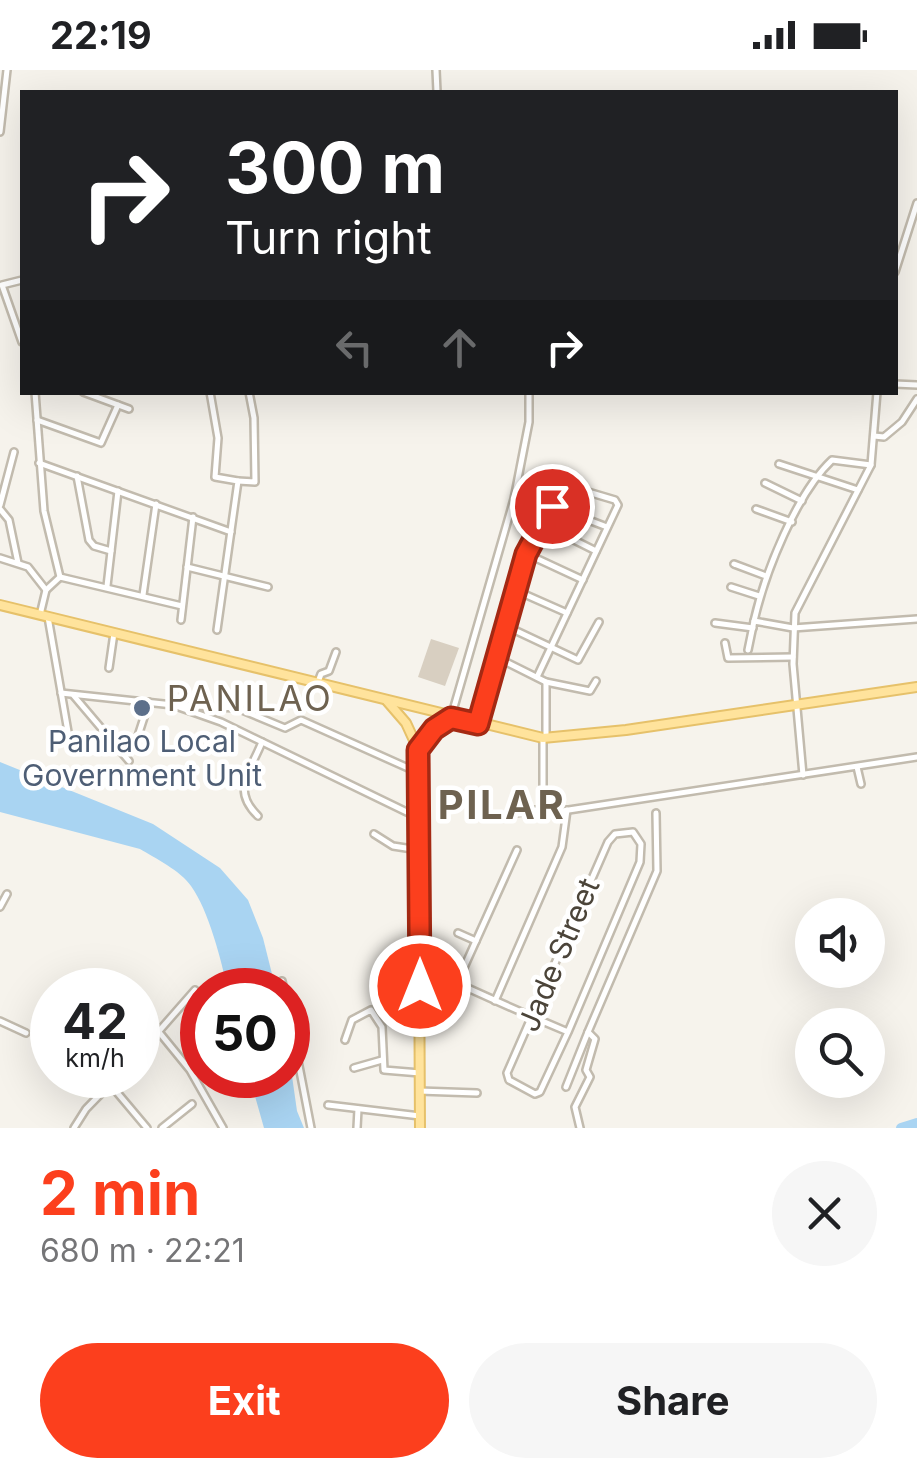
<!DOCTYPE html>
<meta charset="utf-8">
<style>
:root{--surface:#fff;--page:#f6f6f6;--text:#202124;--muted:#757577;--accent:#fc3f1d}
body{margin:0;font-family:Inter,sans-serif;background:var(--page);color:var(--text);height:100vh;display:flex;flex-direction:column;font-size:38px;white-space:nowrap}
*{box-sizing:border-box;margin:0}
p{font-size:32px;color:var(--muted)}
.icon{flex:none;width:55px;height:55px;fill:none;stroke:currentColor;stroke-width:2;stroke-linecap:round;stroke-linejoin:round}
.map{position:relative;height:1058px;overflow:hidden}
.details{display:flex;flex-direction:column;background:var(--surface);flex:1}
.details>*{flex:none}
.guide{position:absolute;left:20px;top:20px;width:878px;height:305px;border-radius:0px;box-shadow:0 10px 40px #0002;background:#202124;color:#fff;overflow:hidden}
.fabs{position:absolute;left:795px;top:828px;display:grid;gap:20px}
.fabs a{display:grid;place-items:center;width:90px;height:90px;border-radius:50%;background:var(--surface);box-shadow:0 10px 40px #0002;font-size:50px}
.speed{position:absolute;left:30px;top:898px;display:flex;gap:20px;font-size:50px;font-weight:700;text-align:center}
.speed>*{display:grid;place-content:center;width:130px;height:130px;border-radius:50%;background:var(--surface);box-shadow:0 10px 40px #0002;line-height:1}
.speed small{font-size:25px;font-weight:400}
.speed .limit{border:15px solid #d22;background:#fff;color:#111}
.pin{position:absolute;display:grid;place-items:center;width:85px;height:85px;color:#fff;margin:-42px;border:5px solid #fff;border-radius:50%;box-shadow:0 2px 10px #0007}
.me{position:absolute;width:110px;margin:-55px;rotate:0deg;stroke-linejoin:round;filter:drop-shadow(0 0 8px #0008)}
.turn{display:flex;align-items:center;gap:35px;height:210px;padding:0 40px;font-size:45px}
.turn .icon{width:130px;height:130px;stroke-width:2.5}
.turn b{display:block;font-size:70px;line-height:85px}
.lanes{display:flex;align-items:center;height:95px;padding:0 40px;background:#0003;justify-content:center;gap:50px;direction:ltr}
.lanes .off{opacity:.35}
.round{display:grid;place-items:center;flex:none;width:105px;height:105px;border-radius:52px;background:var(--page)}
.headline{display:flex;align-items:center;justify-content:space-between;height:170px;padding:0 40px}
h1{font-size:60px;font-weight:700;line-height:75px;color:var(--accent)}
.primary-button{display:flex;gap:20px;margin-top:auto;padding:20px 40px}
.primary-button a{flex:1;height:115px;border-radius:60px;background:var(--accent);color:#fff;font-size:40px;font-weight:700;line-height:115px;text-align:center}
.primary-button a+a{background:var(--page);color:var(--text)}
.status{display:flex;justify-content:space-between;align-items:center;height:70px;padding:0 50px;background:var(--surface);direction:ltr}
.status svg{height:28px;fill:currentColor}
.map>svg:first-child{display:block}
</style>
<div class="status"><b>22:19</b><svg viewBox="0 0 49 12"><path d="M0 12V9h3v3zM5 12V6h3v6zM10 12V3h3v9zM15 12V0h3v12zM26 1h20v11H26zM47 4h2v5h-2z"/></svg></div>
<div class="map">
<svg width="917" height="1058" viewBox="0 0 917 1058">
<rect width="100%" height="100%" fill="#f6f3ec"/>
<!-- water -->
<g fill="#a9d4f2">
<path d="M0,692L153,754L220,798L248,830L263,868L276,920H228C221,890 209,841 191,816C181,801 155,788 140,779L0,742Z"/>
<polygon points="288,978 297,1041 304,1058 264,1058 249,1005 288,1005"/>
</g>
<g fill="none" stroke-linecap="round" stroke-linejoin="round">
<!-- river -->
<polyline stroke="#a9d4f2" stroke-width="10" points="901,1058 917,1053"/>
</g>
<!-- building -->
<polygon fill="#d8cfc1" points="431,569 459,578 445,616 418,607"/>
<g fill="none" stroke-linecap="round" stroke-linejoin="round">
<defs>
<g id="minor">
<polyline points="436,0 437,22"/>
<polyline points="0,62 7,0"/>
<polyline points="895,202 917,133"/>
<polyline points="22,210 2,215 22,272"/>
<polyline points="895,314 917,315"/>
<polyline points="35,322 44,441 60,507 46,520 40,545"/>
<polyline points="83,322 129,339"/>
<polyline points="210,322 218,368 215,407 238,411 217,560"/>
<polyline points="37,350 101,373 118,335"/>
<polyline points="874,366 884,367 902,352 917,329"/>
<polyline points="39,393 231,462"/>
<polyline points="779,394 858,420"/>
<polyline points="77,406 89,470 94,476 111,481"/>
<polyline points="238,411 255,412 254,348 249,322"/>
<polyline points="765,413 802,431"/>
<polyline points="0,435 14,382"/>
<polyline points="0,439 9,450 18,493"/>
<polyline points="756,439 792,452"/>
<polyline points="542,454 596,481"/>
<polyline points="527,484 583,510"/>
<polyline points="0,488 28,497 46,520"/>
<polyline points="734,494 766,506"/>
<polyline points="187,497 268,517"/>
<polyline points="60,507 182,536"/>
<polyline points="107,516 118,421"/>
<polyline points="731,517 759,526"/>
<polyline points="515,520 567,543"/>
<polyline points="143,525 156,434"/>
<polyline points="48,547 71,679"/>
<polyline points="181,550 193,447"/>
<path d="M754,551C765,503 796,424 832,390L871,395"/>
<polyline points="715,553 753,558"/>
<polyline points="506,556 578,590 599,552"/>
<polyline points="725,573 728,588 793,587"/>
<polyline points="748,580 754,551 793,558 917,549"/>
<polyline points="496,587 546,612 590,621 596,611"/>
<polyline points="109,598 114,563"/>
<polyline points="537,607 618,435 615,430 578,419 571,422 563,437"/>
<polyline points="318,612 321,604 329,601 336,582"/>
<polyline points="61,623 173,635 221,652 417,747"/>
<polyline points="74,626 129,691"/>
<polyline points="176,635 237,638 285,658 301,650 417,702"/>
<polyline points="452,644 514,429 529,352 529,322"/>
<polyline points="478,654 527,484 552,436 607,457"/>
<polyline points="543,668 543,736 549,743 917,687"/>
<polyline points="546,668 546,612"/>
<polyline points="116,674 137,669 149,632"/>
<polyline points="857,697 861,714"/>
<polyline points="803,705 793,594 795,543 871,395 877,322"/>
<polyline points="515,743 543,739"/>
<path d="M258,746C231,720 250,702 262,672"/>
<polyline points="374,764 393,776 419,780"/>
<polyline points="0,837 7,824"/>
<polyline points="458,863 476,871"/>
<path d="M420,896C469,919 518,941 568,962L640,792L641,774L633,762L615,764L608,772L507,1003L509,1010L535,1024L540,1022L568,962"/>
<polyline points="282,911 284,920"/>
<polyline points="457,913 517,780"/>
<polyline points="495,931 562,777 567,740"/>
<polyline points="288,939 311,1058"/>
<polyline points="0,951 26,963"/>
<polyline points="159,962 190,1000 223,1058"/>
<polyline points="345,970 352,950 371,940 382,957 384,1000 420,1003"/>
<polyline points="138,985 195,920"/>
<polyline points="354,998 382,990"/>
<polyline points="110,1014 147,1058"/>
<polyline points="566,1017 588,962"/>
<polyline points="419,1021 477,1023"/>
<polyline points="328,1035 420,1046"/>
<polyline points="74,1058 86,1039 119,1005"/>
<polyline points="162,1058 192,1034"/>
<polyline points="357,1058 358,1039"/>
<polyline points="580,1058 575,1037 590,1007 586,1000 595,969 588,962 657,801 656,743"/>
</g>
<g id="major">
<polyline points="0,535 543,668 626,660 917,617"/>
<polyline points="387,631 406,653 418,679 420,1058"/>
<polyline points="419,678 433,659 451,647"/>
</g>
</defs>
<!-- minor casing -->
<use href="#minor" stroke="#c2bbae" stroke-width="10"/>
<!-- major casing -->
<use href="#major" stroke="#e6c16a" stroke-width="12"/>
<!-- minor -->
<use href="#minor" stroke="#fff" stroke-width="5"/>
<!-- major -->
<use href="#major" stroke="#ffe39c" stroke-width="8"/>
</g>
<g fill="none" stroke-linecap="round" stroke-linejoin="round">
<defs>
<polyline id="route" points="420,916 418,680 434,659 451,648 478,654 526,484 552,436"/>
</defs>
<!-- route casing -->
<use href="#route" stroke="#a42913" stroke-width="25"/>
<!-- route -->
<use href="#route" stroke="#fc3f1d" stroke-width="18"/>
</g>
<!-- markers -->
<circle fill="#5c6f8a" stroke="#fff" stroke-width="4" cx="142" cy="638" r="10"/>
<g text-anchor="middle" stroke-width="9" stroke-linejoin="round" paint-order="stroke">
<!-- service labels -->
<g font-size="30" fill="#4e5e75" stroke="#fff">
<text x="142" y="682">Panilao Local<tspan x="142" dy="34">Government Unit</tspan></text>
</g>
<!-- street labels -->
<g font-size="30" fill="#4b4439" stroke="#fff">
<text transform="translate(559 885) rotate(-67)" y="10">Jade Street</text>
</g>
<!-- quarter labels -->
<g font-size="35" letter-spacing="2.5" fill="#6e6250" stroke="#fff">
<text x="250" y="641">PANILAO</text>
</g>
<!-- district labels -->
<g font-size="40" font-weight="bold" letter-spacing="2.5" fill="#6e6250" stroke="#fff">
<text x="502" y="749">PILAR</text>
</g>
</g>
</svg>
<div class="fabs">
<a><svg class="icon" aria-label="sound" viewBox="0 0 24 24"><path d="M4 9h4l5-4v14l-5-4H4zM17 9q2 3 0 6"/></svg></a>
<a><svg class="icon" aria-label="search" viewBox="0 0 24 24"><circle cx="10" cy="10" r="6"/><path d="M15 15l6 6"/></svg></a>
</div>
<div class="speed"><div>42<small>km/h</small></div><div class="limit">50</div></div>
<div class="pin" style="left:552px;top:436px;background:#d93025"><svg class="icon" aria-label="arrive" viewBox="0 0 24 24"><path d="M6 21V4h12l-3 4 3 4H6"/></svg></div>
<svg class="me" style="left:420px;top:916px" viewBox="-20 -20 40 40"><circle r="17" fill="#fc3f1d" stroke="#fff" stroke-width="3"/><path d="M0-11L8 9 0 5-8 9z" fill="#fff"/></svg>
<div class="guide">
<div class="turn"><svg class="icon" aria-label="right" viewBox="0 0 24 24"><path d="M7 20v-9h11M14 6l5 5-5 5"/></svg><div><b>300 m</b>Turn right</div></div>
<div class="lanes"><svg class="icon off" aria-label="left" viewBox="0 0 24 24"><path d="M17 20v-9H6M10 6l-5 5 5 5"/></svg><svg class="icon off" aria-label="ahead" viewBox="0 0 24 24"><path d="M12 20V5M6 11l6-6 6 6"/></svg><svg class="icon" aria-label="right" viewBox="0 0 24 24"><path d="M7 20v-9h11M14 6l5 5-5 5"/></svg></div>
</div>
</div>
<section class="details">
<div class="headline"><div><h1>2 min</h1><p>680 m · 22:21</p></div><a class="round"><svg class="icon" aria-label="close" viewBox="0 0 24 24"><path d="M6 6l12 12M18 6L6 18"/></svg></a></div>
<div class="primary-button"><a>Exit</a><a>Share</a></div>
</section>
